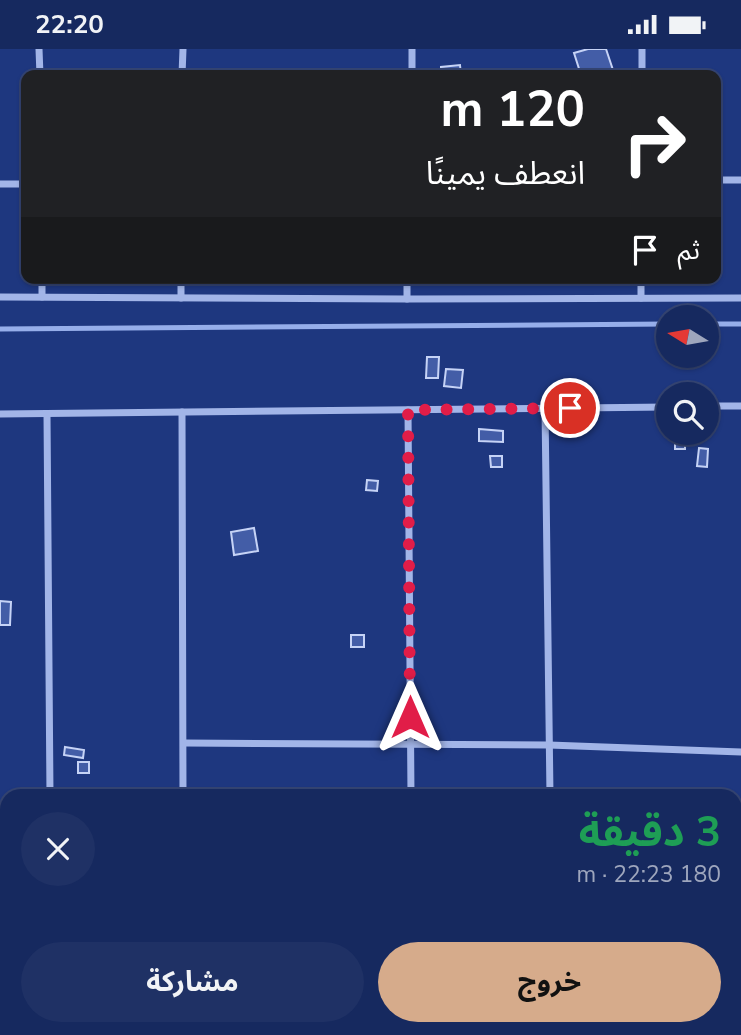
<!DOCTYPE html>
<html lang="ar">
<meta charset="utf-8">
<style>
:root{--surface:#16295f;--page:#1f3165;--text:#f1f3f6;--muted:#9ea6bd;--line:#354574;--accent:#d6ab8b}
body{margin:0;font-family:"Nunito Sans","Noto Sans Arabic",sans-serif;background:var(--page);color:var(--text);direction:rtl;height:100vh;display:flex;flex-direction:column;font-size:26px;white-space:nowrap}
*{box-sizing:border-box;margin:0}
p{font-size:23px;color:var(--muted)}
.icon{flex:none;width:38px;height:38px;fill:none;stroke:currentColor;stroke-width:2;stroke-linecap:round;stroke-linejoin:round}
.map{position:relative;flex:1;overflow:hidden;direction:ltr}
.drawer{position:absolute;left:0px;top:740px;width:742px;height:247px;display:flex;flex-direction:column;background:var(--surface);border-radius:21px 21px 0 0;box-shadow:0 2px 5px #0004,0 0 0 2px var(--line);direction:rtl}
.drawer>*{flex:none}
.hud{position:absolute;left:21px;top:21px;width:700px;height:214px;border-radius:14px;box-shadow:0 2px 5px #0004,0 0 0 2px var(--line);direction:rtl;background:#202124;color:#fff;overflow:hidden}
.needle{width:46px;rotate:281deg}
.fabs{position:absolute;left:656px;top:256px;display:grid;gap:14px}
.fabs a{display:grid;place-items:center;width:63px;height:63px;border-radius:50%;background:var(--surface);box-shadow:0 2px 5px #0004,0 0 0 2px var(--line);font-size:35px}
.pin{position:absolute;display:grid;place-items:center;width:60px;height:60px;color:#fff;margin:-30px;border:4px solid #fff;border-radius:50%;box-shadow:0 2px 7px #0007}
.me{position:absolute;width:77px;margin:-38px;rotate:0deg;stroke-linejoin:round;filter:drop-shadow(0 0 5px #0008)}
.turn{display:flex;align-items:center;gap:24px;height:147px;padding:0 21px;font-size:32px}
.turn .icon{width:91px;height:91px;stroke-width:2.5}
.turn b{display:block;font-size:49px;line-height:60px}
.then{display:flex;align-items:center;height:66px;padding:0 21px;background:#0003;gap:14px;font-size:26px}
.round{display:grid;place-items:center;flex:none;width:74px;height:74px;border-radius:37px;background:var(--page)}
.head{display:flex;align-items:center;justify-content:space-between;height:119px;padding:0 21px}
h1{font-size:42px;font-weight:700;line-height:52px;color:#1e9e55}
.cta{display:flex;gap:14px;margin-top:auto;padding:14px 21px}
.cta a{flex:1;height:80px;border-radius:42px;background:var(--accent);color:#111;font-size:28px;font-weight:700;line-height:80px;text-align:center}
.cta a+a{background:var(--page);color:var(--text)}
.status{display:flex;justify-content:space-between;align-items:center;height:49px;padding:0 35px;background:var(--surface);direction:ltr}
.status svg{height:19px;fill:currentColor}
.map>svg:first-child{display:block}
</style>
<div class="status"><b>22:20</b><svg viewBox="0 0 49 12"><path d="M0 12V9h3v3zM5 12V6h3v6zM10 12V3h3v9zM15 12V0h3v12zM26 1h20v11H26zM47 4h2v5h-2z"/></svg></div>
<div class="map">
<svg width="741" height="986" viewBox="0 0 741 986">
<rect width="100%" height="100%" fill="#1e377f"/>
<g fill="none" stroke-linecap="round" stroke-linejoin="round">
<!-- stream -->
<g stroke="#96aeea" stroke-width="5">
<polyline points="707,275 741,275"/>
<polyline points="0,280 668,275"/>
</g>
</g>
<!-- building -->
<g fill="#435da7" stroke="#c6d3f6" stroke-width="2">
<polygon points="588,0 606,0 613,21 596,26 581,26 574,4"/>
<polygon points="460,16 461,26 441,26 441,18"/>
<polygon points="427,308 439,308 438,329 426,329"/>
<polygon points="446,320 463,321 461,339 444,337"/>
<polygon points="479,380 503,382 503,393 479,392"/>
<rect x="675" y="392" width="10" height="8"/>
<polygon points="699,399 708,400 707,418 697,417"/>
<polygon points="490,407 502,407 502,418 491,418"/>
<polygon points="367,431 378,432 377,442 366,441"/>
<polygon points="254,479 258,502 234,506 231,483"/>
<polygon points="0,552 11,553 10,576 0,576"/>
<rect x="351" y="586" width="13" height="12"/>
<polygon points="65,698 84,701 83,709 64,706"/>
<rect x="78" y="713" width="11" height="11"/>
</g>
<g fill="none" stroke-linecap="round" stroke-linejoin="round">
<!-- street -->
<g stroke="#a2b5e8" stroke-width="7">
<polyline points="39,0 40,26"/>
<polyline points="182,26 183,0"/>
<polyline points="412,26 412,0"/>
<polyline points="642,26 642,0"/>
<polyline points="716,131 741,131"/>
<polyline points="0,135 26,135"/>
<polyline points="42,229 42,248"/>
<polyline points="181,229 181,249"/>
<polyline points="0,248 407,250 741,249"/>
<polyline points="641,249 641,229"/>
<polyline points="407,250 407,229"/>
<polyline points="707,357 741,357"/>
<polyline points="545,359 550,747"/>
<polyline points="408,361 411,747"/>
<polyline points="182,363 183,747"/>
<polyline points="0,365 668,358"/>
<polyline points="47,365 50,747"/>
<polyline points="184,694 549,696 741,703"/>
<polyline points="52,980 52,986"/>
<polyline points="415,980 415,986"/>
<polyline points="553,980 554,986"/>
<polyline points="181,986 182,980"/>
</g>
</g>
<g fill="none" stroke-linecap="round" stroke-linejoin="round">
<!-- route -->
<polyline stroke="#e11d48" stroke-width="12" stroke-dasharray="0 21.6" points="410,668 408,361 570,359"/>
</g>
</svg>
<div class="fabs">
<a><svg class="needle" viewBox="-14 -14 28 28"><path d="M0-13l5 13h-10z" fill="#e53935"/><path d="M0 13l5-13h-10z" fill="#9ea6bd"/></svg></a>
<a><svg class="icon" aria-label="search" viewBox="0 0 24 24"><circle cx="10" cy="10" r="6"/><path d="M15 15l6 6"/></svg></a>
</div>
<div class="pin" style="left:570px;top:359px;background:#d93025"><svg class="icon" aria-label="arrive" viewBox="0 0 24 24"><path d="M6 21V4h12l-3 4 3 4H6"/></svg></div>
<svg class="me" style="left:410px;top:668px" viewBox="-20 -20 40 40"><path d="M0-17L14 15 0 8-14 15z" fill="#e11d48" stroke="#fff" stroke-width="4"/></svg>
<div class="hud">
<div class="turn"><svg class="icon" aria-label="right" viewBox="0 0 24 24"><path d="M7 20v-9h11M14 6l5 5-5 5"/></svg><div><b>120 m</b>انعطف يمينًا</div></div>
<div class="then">ثم<svg class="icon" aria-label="arrive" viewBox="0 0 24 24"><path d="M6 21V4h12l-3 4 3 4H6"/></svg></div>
</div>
<section class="drawer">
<div class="head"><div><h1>3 دقيقة</h1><p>180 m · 22:23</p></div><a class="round"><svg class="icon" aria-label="close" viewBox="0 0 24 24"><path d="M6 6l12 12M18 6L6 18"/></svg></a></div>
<div class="cta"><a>خروج</a><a>مشاركة</a></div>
</section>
</div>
